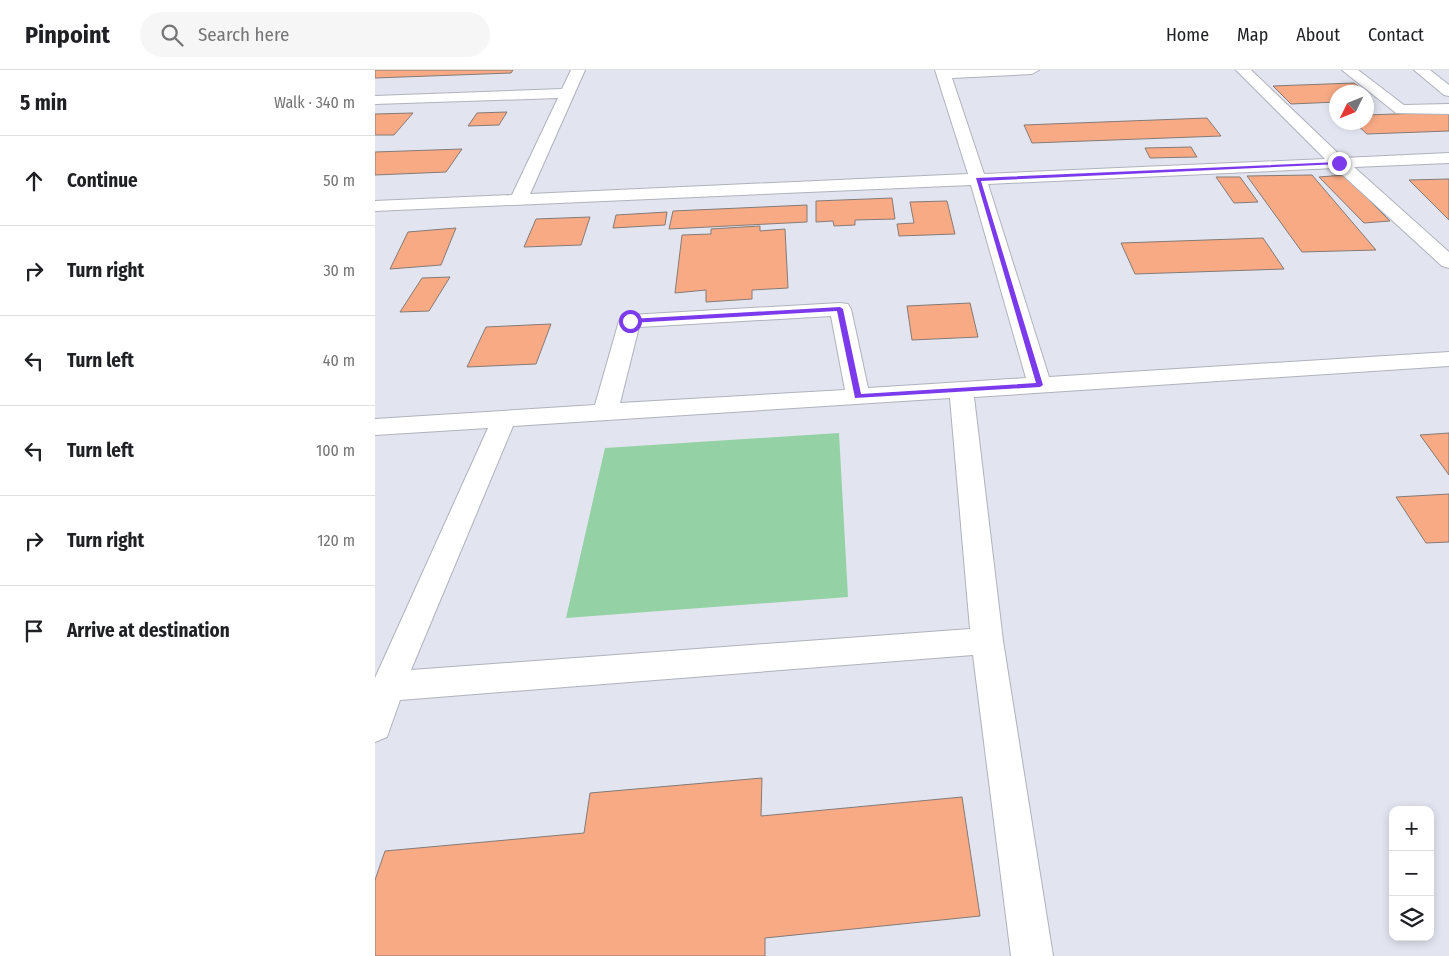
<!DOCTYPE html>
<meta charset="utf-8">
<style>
:root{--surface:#fff;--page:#f6f6f6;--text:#202124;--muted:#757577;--line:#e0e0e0}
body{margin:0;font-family:"Fira Sans Condensed",sans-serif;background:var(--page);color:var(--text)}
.controls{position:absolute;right:15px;bottom:15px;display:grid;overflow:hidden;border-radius:10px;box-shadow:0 2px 8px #0003}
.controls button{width:45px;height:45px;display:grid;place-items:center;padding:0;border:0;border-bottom:1px solid var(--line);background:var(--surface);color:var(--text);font:25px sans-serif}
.compass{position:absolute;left:954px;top:15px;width:45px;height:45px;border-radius:50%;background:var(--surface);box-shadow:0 2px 8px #0003;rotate:227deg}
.stop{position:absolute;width:15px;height:15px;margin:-11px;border:4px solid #7c3aed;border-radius:50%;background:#fff}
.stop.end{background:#7c3aed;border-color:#fff;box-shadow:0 1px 5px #0008}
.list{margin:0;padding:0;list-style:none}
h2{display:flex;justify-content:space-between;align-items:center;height:65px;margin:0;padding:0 20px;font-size:21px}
h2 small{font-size:16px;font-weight:400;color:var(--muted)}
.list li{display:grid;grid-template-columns:32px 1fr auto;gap:15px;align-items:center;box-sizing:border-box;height:90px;padding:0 20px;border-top:1px solid var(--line)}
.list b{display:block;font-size:19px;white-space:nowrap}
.list em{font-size:16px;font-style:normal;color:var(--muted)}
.icon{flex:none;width:28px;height:28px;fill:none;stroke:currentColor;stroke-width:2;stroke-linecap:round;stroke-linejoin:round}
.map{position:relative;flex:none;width:1074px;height:886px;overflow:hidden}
header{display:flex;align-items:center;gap:30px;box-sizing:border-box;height:70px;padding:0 25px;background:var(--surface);border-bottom:1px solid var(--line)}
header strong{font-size:24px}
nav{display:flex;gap:28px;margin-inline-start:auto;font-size:18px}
.search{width:350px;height:45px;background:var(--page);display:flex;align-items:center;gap:12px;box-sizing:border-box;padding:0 18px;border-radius:28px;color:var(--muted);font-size:19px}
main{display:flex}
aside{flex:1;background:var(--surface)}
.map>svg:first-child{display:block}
.green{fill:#94d1a4}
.building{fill:#f8aa85;stroke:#857a76}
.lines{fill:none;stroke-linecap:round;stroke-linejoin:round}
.minor-casing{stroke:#afb2bc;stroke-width:2}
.minor{fill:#fff;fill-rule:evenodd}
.route{fill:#7c3aed}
</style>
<header>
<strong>Pinpoint</strong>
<div class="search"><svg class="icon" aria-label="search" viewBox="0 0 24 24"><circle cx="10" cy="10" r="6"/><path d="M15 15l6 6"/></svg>Search here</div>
<nav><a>Home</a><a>Map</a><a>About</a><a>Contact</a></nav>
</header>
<main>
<aside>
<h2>5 min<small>Walk · 340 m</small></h2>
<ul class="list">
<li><svg class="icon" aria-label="ahead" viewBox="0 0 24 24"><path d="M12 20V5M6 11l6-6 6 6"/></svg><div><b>Continue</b></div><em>50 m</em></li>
<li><svg class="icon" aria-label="right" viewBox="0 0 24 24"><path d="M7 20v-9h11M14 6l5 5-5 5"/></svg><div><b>Turn right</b></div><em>30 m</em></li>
<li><svg class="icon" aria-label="left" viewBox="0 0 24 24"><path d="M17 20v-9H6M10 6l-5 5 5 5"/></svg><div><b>Turn left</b></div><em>40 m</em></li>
<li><svg class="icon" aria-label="left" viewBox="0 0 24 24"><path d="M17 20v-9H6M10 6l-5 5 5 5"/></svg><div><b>Turn left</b></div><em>100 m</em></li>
<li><svg class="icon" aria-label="right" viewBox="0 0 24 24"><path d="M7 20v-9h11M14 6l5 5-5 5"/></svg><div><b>Turn right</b></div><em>120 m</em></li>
<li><svg class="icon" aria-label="arrive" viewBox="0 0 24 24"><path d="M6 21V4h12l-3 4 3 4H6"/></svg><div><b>Arrive at destination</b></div></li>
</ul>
</aside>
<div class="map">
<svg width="1074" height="886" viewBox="0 0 1074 886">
<rect width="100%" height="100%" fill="#e2e5f0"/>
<polygon class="green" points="464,363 473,527 191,548 230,378"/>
<g class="building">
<polygon points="0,0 138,0 136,3 0,8"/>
<polygon points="979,13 991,22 962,22 962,32 916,34 898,16"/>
<polygon points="132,42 124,55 93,56 102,43"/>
<polygon points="1074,42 1074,61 992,64 979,52 992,52 992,45"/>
<polygon points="38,43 19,65 0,65 0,44"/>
<polygon points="832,48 846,66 657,73 649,55"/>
<polygon points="816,77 822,87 775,88 770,78"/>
<polygon points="87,79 71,102 0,105 0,82"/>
<polygon points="937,105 1001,180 927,182 872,106"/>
<polygon points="969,105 1015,151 989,153 944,107"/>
<polygon points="841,107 865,107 883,132 859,133"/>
<polygon points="1074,109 1074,150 1034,110"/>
<polygon points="517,128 520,149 480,150 480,155 459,156 458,151 441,152 441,131"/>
<polygon points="572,131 580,164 524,166 522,154 539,153 535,132"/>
<polygon points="432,135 432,152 294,159 298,141"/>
<polygon points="292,142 290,155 238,158 241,145"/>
<polygon points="215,147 206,175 149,177 161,149"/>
<polygon points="385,156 385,161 410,159 413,218 377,220 377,229 331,232 331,220 300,223 307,165 336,164 336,159"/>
<polygon points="81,158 66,195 15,199 33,162"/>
<polygon points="888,168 909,199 760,204 746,173"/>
<polygon points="75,207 54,241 25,242 47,208"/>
<polygon points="595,233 603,267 537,270 532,236"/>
<polygon points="176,254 161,294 92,297 111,257"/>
<polygon points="1074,363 1074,405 1045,365"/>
<polygon points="1074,424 1074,472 1051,473 1021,427"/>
<polygon points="387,708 386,746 587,727 605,846 390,868 390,886 0,886 0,810 10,781 209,763 215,723"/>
</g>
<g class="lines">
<defs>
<g id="minor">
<path d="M 196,0 L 210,0 L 155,124 L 593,104 L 560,0 L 664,0 L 657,4 L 577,8 L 609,104 L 950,89 L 861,0 L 876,0 L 968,88 L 1074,83 L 1074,93 L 979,97 L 1074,182 L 1074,198 L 1067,196 L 960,98 L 613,114 L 674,307 L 1074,282 L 1074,296 L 599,327 L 628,571 L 678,886 L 636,886 L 598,585 L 25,630 L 12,667 L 0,672 L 0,608 L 113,358 L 0,365 L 0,349 L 220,335 L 244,251 L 247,246 L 255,245 L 465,233 L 473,234 L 476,239 L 493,318 L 651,308 L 596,115 L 0,141 L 0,131 L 137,125 L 183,28 L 0,34 L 0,26 L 187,19 ZM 456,246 L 470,320 L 245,333 L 264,257 ZM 575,328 L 595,559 L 36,600 L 138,356 Z"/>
<polygon points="967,0 983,0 1029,35 1074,34 1074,44 1021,43"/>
<polygon points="1039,0 1055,0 1074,15 1074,26 1069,25"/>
</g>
</defs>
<use href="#minor" class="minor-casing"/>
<use href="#minor" class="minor"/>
</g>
<polygon class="route" points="964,92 965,94 606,111 668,315 665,317 480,328 462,241 255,253 251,251 255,249 465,237 468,239 486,324 661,313 601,108"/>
</svg>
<div class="controls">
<button>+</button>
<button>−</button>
<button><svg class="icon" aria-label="layers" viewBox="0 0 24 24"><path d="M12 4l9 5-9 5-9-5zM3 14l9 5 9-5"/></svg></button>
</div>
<svg class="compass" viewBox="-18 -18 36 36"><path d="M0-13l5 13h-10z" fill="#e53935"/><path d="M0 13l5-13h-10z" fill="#757577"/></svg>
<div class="stop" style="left:255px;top:251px"></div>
<div class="stop end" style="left:964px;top:93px"></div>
</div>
</main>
